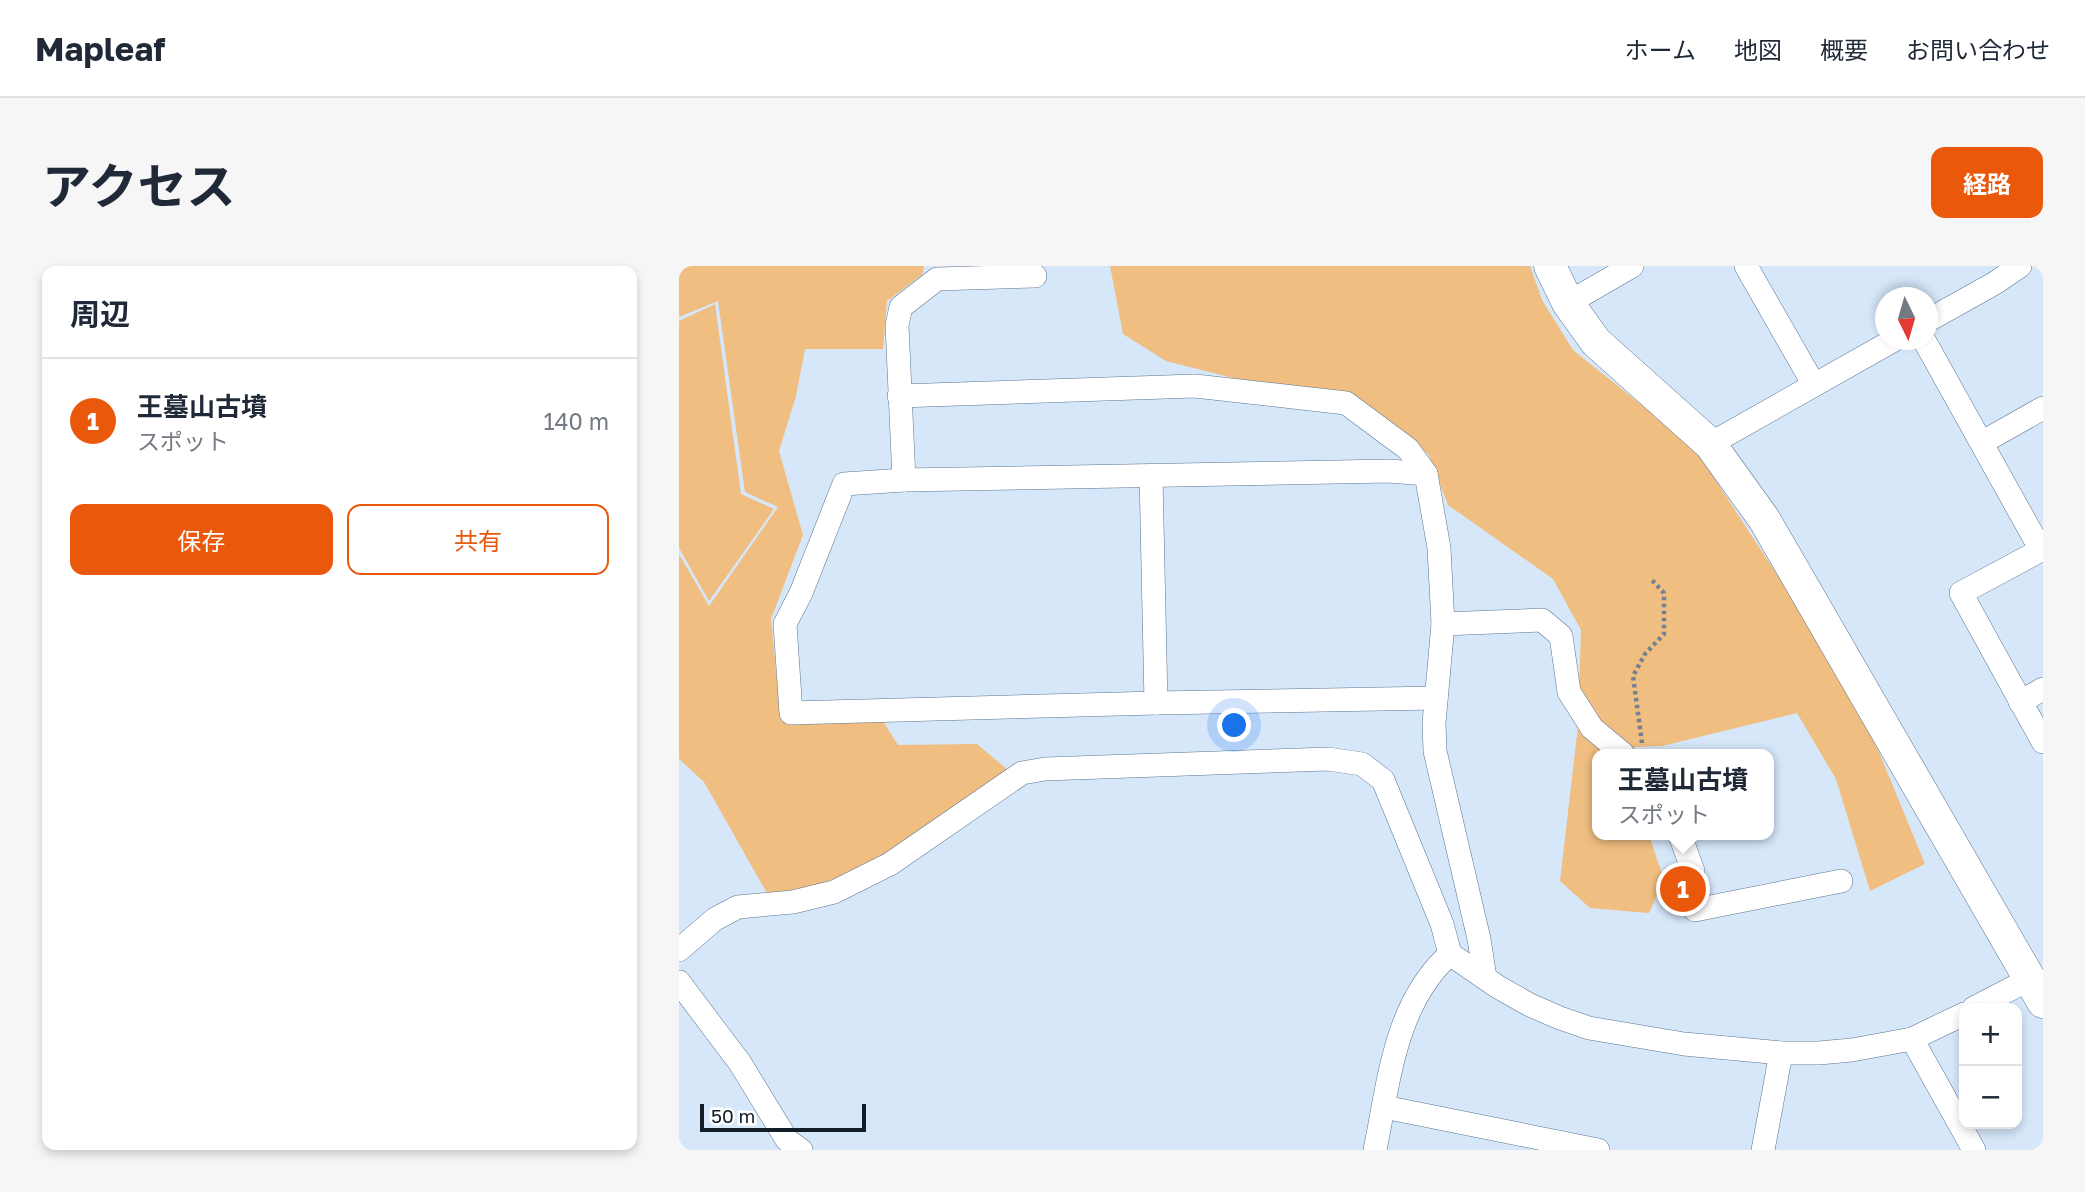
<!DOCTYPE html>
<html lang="ja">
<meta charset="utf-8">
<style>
:root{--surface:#fff;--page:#f6f6f7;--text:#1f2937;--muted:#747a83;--line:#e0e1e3;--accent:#ea580c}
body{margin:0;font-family:"Golos Text","Noto Sans JP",sans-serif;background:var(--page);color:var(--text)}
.controls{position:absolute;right:21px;bottom:21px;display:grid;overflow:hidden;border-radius:14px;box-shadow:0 4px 10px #0003}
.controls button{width:63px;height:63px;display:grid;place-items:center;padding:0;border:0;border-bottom:2px solid var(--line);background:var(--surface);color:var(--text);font:35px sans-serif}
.compass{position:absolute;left:1196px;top:21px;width:63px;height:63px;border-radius:50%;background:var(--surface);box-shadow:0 4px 10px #0003;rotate:175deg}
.scale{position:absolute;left:21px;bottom:18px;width:166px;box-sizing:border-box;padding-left:7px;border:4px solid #131d29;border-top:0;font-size:19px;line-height:24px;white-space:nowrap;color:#131d29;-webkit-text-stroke:5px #fff;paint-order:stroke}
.you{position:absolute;left:556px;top:460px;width:24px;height:24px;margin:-18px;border:5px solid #fff;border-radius:50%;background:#1a73e8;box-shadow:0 0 0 10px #1a73e833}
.badge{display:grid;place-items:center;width:46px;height:46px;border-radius:50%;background:var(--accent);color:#fff;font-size:23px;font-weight:700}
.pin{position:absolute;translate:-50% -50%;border:4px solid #fff;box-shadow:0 2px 7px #0006}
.popup{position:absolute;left:913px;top:483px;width:182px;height:91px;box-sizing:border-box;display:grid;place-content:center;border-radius:14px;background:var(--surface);filter:drop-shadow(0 2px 5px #0005);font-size:23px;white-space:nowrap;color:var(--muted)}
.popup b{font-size:26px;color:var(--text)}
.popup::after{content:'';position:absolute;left:50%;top:100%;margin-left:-14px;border:14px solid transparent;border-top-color:var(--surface)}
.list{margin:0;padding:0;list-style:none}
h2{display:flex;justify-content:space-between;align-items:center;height:91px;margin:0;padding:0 28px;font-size:30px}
h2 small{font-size:23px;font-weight:400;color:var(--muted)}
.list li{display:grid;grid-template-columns:46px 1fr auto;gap:21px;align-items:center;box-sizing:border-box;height:126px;padding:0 28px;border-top:2px solid var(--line)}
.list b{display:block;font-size:26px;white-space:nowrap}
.list p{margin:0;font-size:23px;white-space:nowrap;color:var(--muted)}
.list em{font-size:23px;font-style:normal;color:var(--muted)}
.actions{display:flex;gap:14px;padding:21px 28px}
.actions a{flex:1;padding:16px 0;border:2px solid var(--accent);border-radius:14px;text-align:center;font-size:24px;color:var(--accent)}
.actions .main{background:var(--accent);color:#fff}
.map{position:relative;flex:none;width:1364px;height:884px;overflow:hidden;border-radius:14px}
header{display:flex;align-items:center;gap:42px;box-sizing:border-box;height:98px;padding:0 35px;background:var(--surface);border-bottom:2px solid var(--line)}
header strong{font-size:33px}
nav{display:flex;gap:38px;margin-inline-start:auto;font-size:24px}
.intro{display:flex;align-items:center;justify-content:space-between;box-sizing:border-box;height:168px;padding:0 42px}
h1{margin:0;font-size:49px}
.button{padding:18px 32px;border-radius:14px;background:var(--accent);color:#fff;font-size:24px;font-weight:700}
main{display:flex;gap:42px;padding:0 42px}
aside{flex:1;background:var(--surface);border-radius:14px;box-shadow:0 4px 10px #0003}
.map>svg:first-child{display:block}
.green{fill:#f0be80}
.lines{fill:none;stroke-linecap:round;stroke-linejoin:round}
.street-casing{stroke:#5b7491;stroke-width:24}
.secondary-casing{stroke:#5b7491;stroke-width:33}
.path{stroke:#738190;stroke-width:4.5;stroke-dasharray:3.5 3.5;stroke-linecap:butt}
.street{stroke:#fff;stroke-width:23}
.secondary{stroke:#fff;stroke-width:32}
</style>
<header>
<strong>Mapleaf</strong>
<nav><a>ホーム</a><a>地図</a><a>概要</a><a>お問い合わせ</a></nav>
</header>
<div class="intro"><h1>アクセス</h1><a class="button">経路</a></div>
<main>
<aside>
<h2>周辺<small></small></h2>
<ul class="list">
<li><span class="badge">1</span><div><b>王墓山古墳</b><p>スポット</p></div><em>140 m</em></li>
</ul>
<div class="actions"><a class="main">保存</a><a>共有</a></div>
</aside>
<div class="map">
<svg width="1364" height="884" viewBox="0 0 1364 884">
<rect width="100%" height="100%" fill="#d6e7fa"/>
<g class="green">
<polygon points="0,0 245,0 243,9 208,35 204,83 126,83 117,130 100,185 124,269 92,353 102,455 204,455 219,479 298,478 330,505 205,592 143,618 89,629 25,516 0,493 0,288 30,340 99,241 66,226 39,35 0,51"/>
<polygon points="431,0 851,0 863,34 894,84 1015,181 1108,324 1195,474 1246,598 1191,625 1157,513 1118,447 983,480 956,481 951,488 918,488 918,569 970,569 985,614 970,647 911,642 881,615 899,460 902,364 874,313 769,239 750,189 678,134 558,113 487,95 444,68"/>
<polygon points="36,38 62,228 95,243 30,335 0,282 0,55"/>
</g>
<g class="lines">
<defs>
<g id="street">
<polyline points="1067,0 1135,119"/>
<polyline points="889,37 953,0"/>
<polyline points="1248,55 1316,17 1341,0"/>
<polyline points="1245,74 1362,284"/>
<polyline points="220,130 516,120 667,137 729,183 747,208 760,282 764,358 755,457 756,485 800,673 806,712"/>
<polyline points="1304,176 1364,142"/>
<polyline points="1031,178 1215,74"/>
<polyline points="747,208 710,205 225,214 165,218 122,327 106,358 112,447 477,437 757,432"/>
<polyline points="472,210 477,437"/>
<polyline points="225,214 218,59 222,41 258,13 356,10"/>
<polyline points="1364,283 1282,327 1364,476"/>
<polyline points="764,358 863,354 882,370 890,426 913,462 944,488"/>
<polyline points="1341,436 1364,423"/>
<polyline points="1001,569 1014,605 1009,623 1016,644 1162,615"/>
<polyline points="0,684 36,653 59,641 114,636 155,626 211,598 343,507 366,503 649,493 683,498 704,514 763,658 771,688 819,721 851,739 881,752 910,762 1005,778 1102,787 1140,787 1173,784 1233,773 1285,748"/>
<polyline points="0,716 61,797 108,874 122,884"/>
<polyline points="1295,742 1351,713"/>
<polyline points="1233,773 1295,884"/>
<polyline points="705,841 919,884"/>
<path d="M 696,884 C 710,815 716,737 771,688"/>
<polyline points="1084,884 1102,787"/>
</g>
<polyline id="secondary" points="871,0 889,37 917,76 1031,178 1085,253 1364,736"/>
</defs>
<use href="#street" class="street-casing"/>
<use href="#secondary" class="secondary-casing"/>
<polyline class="path" points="963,477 954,410 966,388 985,368 985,327 972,313"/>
<use href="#street" class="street"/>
<use href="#secondary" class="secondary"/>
</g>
</svg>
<div class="controls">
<button>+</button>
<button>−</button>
</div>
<svg class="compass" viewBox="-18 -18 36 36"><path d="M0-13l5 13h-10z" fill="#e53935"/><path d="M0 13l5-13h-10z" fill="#747a83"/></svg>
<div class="scale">50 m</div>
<div class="you"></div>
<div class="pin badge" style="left:1004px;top:623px">1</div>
<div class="popup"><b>王墓山古墳</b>スポット</div>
</div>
</main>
